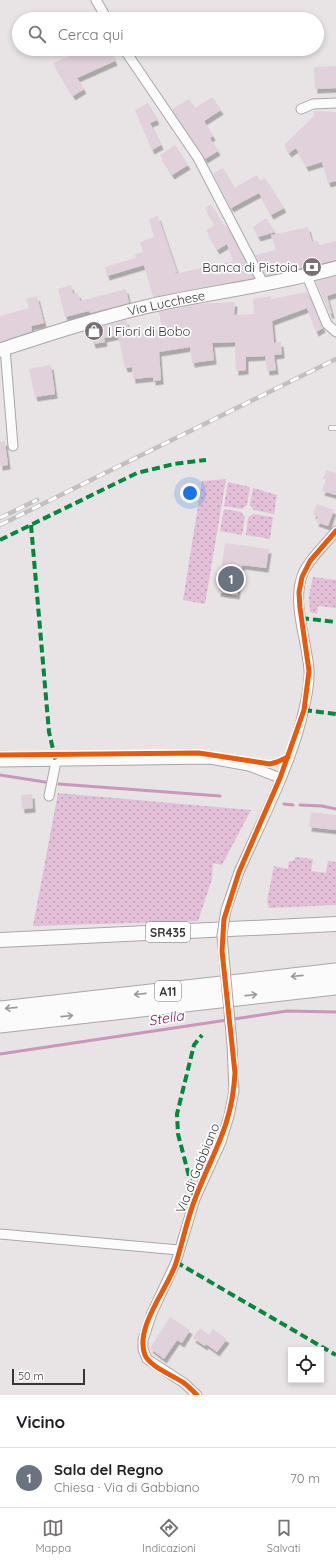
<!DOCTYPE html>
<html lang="it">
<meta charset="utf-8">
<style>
:root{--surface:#fff;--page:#f6f6f6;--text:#202124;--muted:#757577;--line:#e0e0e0;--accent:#767274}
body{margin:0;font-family:Quicksand,sans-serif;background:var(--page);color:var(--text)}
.controls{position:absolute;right:12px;bottom:12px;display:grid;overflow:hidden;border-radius:0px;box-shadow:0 2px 6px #0003}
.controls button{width:36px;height:36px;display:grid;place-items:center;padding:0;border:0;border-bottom:1px solid var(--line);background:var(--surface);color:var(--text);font:20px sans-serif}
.scale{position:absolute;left:12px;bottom:10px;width:73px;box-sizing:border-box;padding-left:4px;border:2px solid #383537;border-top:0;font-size:11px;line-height:14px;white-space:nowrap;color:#383537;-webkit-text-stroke:3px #fff;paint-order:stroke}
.you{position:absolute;left:190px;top:493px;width:14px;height:14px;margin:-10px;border:3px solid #fff;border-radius:50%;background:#1a73e8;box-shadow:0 0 0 6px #1a73e833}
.badge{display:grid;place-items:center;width:26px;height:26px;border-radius:50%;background:var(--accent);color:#fff;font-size:13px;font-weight:700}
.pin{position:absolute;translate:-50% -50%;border:2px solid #fff;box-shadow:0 1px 4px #0006}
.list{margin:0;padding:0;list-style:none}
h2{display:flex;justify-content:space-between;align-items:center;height:52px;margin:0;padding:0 16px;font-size:17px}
h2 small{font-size:13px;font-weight:400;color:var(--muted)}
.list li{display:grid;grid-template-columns:26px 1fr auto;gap:12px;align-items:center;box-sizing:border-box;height:60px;padding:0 16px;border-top:1px solid var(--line)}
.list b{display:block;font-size:15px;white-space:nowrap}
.list p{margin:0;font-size:13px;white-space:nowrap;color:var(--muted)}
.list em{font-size:13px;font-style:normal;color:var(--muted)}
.icon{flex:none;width:22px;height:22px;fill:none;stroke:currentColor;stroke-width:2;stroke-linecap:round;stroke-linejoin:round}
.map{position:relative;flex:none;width:336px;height:1395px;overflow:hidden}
.search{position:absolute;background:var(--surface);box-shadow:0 2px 6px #0003;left:12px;right:12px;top:12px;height:44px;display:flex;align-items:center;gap:10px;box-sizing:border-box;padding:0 14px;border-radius:22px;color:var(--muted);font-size:15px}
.sheet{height:112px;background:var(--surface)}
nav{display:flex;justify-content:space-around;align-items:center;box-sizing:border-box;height:56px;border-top:1px solid var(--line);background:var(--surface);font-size:11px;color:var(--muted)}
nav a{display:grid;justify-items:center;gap:2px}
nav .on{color:var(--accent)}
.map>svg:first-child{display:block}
.grass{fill:url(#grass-dots)}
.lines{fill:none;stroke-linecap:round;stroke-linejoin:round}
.stream{stroke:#c997b8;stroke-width:3}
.building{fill:#e0d1db;filter:url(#shadow)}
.lane-casing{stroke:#a9a7a8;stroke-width:6}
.street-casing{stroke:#a9a7a8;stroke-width:11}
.secondary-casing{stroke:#a9a7a8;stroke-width:15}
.primary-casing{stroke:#a9a7a8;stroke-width:16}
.highway-casing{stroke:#a9a7a8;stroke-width:19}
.lane{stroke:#fcfbfb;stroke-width:4.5}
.street{stroke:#fcfbfb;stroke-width:9}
.secondary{stroke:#fcfbfb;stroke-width:13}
.primary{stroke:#fcfbfb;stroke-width:14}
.highway{stroke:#fcfbfb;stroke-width:17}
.rail-casing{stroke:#c1bfc1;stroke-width:4.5}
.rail{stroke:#fff;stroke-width:3;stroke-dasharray:9;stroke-linecap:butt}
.street-bridge-casing{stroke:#a9a7a8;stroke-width:11;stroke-linecap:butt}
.street-bridge{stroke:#fcfbfb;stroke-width:9}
.quiet{stroke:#00873e;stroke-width:4;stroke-dasharray:8 4;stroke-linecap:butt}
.cycleway-casing{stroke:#fff;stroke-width:8}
.cycleway{stroke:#e8590c;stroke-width:5}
.oneway{stroke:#9a9899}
.labels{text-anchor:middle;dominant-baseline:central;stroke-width:3.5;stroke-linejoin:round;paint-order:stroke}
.shield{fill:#fff;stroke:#747273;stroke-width:1}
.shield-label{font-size:12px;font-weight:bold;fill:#383537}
.poi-label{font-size:13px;fill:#383537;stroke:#fff;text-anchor:end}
.street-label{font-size:13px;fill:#383537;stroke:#fff}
.water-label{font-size:14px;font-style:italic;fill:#782461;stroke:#fff}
</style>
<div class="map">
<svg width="336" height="1395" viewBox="0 0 336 1395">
<defs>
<pattern id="grass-dots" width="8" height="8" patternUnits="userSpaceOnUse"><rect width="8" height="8" fill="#e2bfd6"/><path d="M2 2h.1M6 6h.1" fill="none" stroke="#b89cae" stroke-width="1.8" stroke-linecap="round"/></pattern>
<filter id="shadow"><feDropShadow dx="2.5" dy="4.5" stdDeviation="0" flood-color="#0004"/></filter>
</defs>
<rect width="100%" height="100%" fill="#e8e4e6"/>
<g class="grass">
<polygon points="226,479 205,604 183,600 202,481"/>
<polygon points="228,482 250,487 247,505 242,509 224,506"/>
<polygon points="253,488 277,495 274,514 254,510 250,505"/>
<polygon points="224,509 241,512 245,517 242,535 220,531"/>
<polygon points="253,514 273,517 270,539 246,535 248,518"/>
<polygon points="313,577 336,580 336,608 318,606 317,614 310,612 309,596"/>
<polygon points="58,793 251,810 222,865 213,863 212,879 198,921 33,926"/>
<polygon points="295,857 313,859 311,871 326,873 328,861 336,862 336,905 269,908 267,901 274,866 288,869 289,861 294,861"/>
</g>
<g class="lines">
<g class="stream">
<polyline points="0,775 45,782"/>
<polyline points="59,784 220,796"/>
<polyline points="284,804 293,805"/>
<polyline points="300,805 322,806 336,809"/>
<polyline points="0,1054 287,1011 336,1012"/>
</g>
</g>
<g class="building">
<polygon points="87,49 109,49 115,61 77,78 84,89 73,96 53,63"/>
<polygon points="336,66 336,88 315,89 314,67"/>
<polygon points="212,97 221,110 204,121 213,136 210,138 218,151 205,159 172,109 189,99 195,108"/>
<polygon points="148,103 157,120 150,123 161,145 152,150 135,110"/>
<polygon points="314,111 336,112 336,181 328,183 322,162 306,167 296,148 289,153 284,145 314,116"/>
<polygon points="175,145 188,165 172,175 160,155"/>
<polygon points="223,168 234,188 257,175 260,181 265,178 284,208 271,215 259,193 231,208 213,173"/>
<polygon points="211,204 224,227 226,225 254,278 153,297 144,265 107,276 105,267 136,258 135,254 143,252 140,242 154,237 149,219 158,216 177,272 174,274 233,261 227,244 217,250 206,230 215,225 205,208"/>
<polygon points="266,218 275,232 258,237 253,227"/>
<polygon points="308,227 312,242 318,241 319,245 336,241 336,260 266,276 255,255 276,250 271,235"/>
<polygon points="336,276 336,293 327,296 332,314 330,314 316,281"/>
<polygon points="71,285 73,294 78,293 80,301 126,289 129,303 90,313 89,311 65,317 58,289"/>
<polygon points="307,292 323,328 316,332 307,308 272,321 274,343 281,342 282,354 274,355 276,370 267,371 265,356 246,357 246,370 236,371 235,342 212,343 214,360 192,363 190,347 159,352 161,380 153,381 153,377 133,379 132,367 125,368 118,335 104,338 105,342 93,344 90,330 126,320 130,335 162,329 159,312 199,304 235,302 234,315 254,314 253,299 271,296 271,299"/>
<polygon points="37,296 44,323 31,326 32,331 0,342 0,316 29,308 26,299"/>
<polygon points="51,365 55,394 35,397 29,369"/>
<polygon points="5,441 8,465 0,466 0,442"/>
<polygon points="326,470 336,473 336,495 322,491 326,479 323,479"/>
<polygon points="317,504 334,510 328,526 316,522 318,516 313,514"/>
<polygon points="225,543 269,549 266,568 242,565 237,595 218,592"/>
<polygon points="32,794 33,808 22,809 21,795"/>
<polygon points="311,812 336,815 336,830 309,827"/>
<polygon points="170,1317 190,1330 182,1343 177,1340 164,1359 150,1348"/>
<polygon points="200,1328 209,1335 213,1329 227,1339 217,1352 206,1344 205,1346 193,1338"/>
</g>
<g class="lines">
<defs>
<polyline id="lane" points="331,428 336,428"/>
<g id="street">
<polyline points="96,0 107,19"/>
<polyline points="124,49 198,158 264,285"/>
<polyline points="301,109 313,104 336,103"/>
<polyline points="307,276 327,324 336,332"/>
<polyline points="5,348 13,446"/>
<polyline points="0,762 210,759 249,766 280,778"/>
<polyline points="49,796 56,762"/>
<path d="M 239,872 C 262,820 292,764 304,709 C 307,696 310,683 309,670 C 307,639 290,601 304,571 C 312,556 326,544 336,531"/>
<polyline points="0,1234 179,1250"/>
<polyline points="197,1395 184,1383 147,1359 143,1349 143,1340 152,1313 176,1262 195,1199 221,1142 229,1116 234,1091 232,1044"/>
</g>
<g id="secondary">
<path id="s1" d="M 0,350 C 49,334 98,318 149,306 C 211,292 274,285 336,268"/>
</g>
<polyline id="primary" points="0,940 336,924"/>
<g id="highway">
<polyline points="0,1010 336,972"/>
<polyline points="0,1024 336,986"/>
</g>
</defs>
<use href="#lane" class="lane-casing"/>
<use href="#street" class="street-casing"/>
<use href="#secondary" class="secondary-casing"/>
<use href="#primary" class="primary-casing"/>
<use href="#highway" class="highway-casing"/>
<use href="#lane" class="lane"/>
<use href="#street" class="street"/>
<use href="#secondary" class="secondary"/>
<use href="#primary" class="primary"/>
<use href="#highway" class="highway"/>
<defs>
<g id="rail">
<polyline points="0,518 37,500"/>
<polyline points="0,525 336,359"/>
</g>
</defs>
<use href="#rail" class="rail-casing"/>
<use href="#rail" class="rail"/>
<defs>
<polyline id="street-bridge" points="232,1044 222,935 226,910 239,872"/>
</defs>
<use href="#street-bridge" class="street-bridge-casing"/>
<use href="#street-bridge" class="street-bridge"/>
<g class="quiet">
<polyline points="31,525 49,732 56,762"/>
<polyline points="0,540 137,473 174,464 206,460"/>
<polyline points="301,618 336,622"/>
<polyline points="304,710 336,714"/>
<polyline points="195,1199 178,1134 177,1114 194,1045 202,1035"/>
<polyline points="176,1262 336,1355"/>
</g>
<defs>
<g id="cycleway">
<polyline points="0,755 199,753 270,764 277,762 288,757"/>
<path d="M 197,1395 C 193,1391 188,1386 184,1383 C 174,1376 149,1366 145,1355 C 134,1328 168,1288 176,1263 C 183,1241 187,1219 195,1199 C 213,1151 232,1127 235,1073 L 222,951 L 224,919 L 239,872 L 280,778 L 304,710 L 309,671 L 300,608 L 299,592 L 302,577 L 310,561 L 336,531"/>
</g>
</defs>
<use href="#cycleway" class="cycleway-casing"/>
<use href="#cycleway" class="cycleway"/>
</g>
<defs><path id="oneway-shaft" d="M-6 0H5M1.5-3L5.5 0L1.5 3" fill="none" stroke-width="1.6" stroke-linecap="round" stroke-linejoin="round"/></defs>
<g class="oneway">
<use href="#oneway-shaft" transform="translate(297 976) rotate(174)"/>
<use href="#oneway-shaft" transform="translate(140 994) rotate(174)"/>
<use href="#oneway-shaft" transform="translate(251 995) rotate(-6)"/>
<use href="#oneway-shaft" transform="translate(11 1008) rotate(174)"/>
<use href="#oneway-shaft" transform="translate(67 1016) rotate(-6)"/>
</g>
<defs>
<symbol id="bank-disc" viewBox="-11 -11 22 22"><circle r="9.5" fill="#767274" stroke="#fff"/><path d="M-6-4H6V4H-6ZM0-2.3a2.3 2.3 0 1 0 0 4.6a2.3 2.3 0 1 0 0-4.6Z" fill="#fff"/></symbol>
<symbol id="shop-disc" viewBox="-11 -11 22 22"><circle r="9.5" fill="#767274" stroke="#fff"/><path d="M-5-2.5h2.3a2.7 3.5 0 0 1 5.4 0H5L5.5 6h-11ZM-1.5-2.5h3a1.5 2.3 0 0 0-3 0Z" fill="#fff"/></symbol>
</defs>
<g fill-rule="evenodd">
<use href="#bank-disc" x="301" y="256" width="22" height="22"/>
<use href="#shop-disc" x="83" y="320" width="22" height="22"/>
</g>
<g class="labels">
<g class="shield">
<rect x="146" y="922" width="44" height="20" rx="3"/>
<rect x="155" y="981" width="26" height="20" rx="3"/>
</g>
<g class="shield-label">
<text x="168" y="932">SR435</text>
<text x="168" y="991">A11</text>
</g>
<g class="poi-label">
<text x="298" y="267">Banca di Pistoia</text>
<text x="108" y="331" text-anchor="start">I Fiori di Bobo</text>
</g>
<g class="street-label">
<text stroke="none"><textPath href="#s1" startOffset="173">Via Lucchese</textPath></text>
<text transform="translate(197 1168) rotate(-68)">Via di Gabbiano</text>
</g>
<g class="water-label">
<text transform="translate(166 1018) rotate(-9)">Stella</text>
</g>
</g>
</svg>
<div class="controls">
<button><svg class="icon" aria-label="locate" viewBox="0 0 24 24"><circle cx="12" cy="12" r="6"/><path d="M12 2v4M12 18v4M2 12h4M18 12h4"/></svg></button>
</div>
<div class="scale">50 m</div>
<div class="you"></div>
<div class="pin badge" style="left:231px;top:579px;background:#6b7280">1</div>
<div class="search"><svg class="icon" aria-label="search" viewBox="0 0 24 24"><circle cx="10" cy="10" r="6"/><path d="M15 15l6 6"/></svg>Cerca qui</div>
</div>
<section class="sheet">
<h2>Vicino<small></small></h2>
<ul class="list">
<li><span class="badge" style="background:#6b7280">1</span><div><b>Sala del Regno</b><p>Chiesa · Via di Gabbiano</p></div><em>70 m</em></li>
</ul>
</section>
<nav>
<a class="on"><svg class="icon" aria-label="map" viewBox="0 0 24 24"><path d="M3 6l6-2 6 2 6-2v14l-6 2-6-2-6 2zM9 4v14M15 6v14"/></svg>Mappa</a>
<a><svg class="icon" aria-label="directions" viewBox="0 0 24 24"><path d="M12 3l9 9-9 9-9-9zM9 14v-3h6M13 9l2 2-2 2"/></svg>Indicazioni</a>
<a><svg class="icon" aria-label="saved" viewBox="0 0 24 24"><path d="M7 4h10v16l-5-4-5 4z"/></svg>Salvati</a>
</nav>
